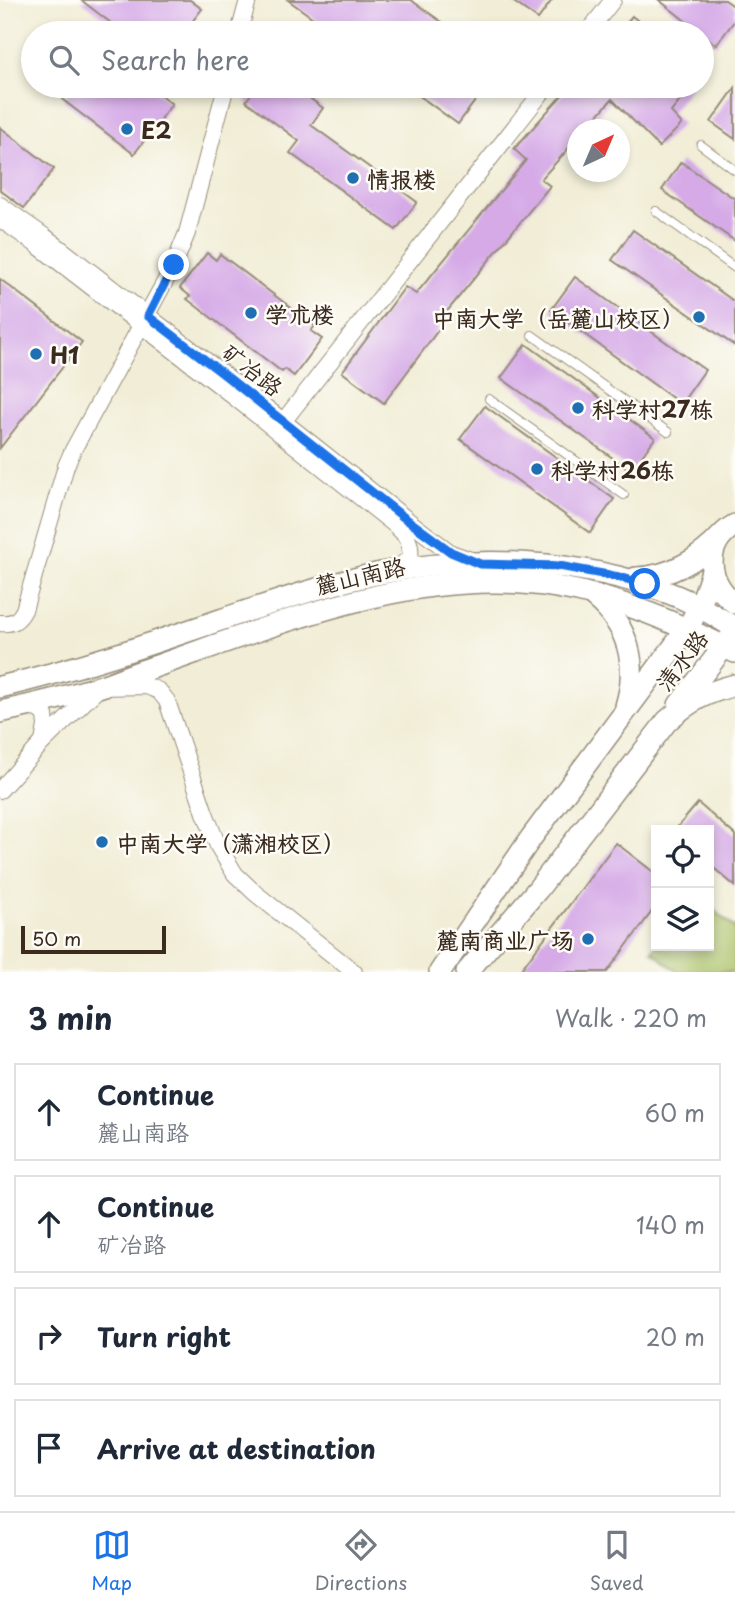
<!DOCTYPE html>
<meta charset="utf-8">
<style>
:root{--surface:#fff;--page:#f6f6f7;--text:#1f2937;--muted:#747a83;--line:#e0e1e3;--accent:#1a73e8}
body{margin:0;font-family:"Playpen Sans","LXGW WenKai TC",sans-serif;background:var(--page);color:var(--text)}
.controls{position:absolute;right:21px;bottom:21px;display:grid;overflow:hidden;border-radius:0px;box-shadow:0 4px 10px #0003}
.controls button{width:63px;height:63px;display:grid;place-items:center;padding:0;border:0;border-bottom:2px solid var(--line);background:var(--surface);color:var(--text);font:35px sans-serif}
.compass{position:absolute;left:567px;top:119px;width:63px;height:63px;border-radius:50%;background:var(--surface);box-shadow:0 4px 10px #0003;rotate:44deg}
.scale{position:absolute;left:21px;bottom:18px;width:145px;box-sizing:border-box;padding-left:7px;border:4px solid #3b2a1e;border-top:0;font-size:19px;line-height:24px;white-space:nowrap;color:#3b2a1e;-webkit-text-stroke:5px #fdfcf7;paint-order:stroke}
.stop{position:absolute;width:21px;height:21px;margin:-16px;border:5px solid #1a73e8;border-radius:50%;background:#fff}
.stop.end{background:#1a73e8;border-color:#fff;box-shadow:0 2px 7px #0008}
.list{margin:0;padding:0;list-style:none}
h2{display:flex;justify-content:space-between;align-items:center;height:91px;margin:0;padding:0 28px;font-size:30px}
h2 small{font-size:23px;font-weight:400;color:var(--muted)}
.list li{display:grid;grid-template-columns:46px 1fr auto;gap:21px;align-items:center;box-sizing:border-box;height:98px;margin:0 14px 14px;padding:0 14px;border:2px solid var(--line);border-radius:0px}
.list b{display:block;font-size:26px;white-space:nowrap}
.list p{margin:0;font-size:23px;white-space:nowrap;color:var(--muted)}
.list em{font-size:23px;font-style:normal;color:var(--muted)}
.icon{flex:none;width:38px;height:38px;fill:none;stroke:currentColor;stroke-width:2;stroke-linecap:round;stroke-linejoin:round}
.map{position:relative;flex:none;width:735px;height:972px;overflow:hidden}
.search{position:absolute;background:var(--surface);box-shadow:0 4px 10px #0003;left:21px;right:21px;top:21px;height:77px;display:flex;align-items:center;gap:18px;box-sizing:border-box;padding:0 24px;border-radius:38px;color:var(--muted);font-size:26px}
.sheet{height:539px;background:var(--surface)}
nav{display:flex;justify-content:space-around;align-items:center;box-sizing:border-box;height:98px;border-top:2px solid var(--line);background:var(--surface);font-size:19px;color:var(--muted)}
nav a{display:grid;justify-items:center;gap:4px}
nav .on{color:var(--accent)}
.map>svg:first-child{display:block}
.garden{fill:#a9c065;stroke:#727542;stroke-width:2}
.building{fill:#d5aae7}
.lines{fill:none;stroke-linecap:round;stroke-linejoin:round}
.service-casing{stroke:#968c7a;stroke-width:10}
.minor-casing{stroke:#968c7a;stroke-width:18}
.secondary-casing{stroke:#968c7a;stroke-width:24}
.service{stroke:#fff;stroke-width:8}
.minor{stroke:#fff;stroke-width:16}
.secondary{stroke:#fff;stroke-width:21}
.route{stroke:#1a73e8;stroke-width:9}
.poi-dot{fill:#1f6fb2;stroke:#fdfcf7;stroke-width:2.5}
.labels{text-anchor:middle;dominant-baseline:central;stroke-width:5;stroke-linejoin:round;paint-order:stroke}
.poi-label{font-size:23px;font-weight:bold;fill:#3b2a1e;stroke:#fdfcf7;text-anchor:start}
.street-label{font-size:23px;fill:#3b2a1e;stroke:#fdfcf7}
</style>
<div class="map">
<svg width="735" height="972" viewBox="0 0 735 972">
<rect width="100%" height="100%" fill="#fdfcf7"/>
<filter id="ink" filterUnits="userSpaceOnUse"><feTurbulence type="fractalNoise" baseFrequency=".0143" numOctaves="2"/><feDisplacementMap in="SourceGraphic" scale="14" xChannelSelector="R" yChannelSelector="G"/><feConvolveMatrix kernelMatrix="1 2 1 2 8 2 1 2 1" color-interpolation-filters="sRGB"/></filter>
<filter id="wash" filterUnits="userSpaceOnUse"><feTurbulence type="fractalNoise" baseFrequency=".00686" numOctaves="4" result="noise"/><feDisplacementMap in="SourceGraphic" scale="28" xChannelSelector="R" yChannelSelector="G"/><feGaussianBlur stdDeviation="1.57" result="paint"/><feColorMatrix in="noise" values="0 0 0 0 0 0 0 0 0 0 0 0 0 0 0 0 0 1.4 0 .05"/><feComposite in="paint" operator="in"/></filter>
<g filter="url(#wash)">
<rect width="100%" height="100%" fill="#f1edd6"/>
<polygon class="garden" points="709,906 735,928 735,972 678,972 652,951 656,946 709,946"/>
<g id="blocks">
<g class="building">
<polygon points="81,0 190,0 202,9 183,33 124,33"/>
<polygon points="288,0 411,0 457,33 334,33"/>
<polygon points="511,0 552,0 538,19"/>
<polygon points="659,0 725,0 735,7 735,20 716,45"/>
<polygon points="632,16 653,33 618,33"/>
<polygon points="73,86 148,86 172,104 134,154 63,100"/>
<polygon points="257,86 293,86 323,108 311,125 417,202 396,230 290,153 299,141 246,101"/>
<polygon points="406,86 486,86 458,124"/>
<polygon points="570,86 692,86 671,112 682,124 659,147 612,99 585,130 578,130 578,138 541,179 550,186 444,315 447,318 384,403 342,372 405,287 416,294 526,160 514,149"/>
<polygon points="735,88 735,139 711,122"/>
<polygon points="0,127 54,169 24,208 0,190"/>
<polygon points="681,162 735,199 735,241 662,190"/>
<polygon points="633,230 735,302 735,346 612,260"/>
<polygon points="207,253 216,260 220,254 315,326 311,331 322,339 294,376 285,369 282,372 187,299 190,296 180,288"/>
<polygon points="575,277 705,370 681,404 551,310"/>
<polygon points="0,279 82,342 0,448"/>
<polygon points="526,344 655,438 631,471 501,378"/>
<polygon points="485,406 614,499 590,533 460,439"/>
<polygon points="698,803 735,835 735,886 709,864 709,830 675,830"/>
<polygon points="616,843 656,874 656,906 607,972 519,972"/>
</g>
</g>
</g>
<g filter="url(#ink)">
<use href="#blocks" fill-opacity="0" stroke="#968c7a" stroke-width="2"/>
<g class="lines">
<defs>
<g id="service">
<polyline points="701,145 735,170"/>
<polyline points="656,211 735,268"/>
<polyline points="532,335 668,432"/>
<polyline points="489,399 624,495"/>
</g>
<g id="minor">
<polyline points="239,33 248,0"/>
<polyline points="587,33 613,0"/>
<polyline points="0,205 44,236 226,376 419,529 451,553 471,560"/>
<path d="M 0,219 L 37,245 L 219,385 L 395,525 C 406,535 412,542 410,557 L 396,571"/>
<polyline points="278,428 547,86"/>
<path d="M 0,623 C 13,624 18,621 24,610 L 66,466 L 73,450 L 174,265 L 187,233 L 226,86"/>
<polyline points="26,707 38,709 45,715 46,726 43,742"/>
<polyline points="0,790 43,742 100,687 147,686 159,691 167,701 205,813 218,846 235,874 255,893 354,972"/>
</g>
<g id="secondary">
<path d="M 735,525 C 703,543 706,583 735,603"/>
<path d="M 636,578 C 669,577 699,560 722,535"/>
<path d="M 594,597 C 628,625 639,664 626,706"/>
<path d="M 0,687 C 78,669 153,643 229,617 C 279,601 329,583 381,573 C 474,555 581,559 669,593 C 693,602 714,615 735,628"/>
<polyline points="679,705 732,636"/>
<path d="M 0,712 C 33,705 66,697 98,687 C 115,682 131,674 148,669 C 276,625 418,564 556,587 C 619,597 678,624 735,652"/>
<path d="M 440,972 L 531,838 L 687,629 C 698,610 707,592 712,570"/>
<path d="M 467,972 L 538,889 L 667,721 C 691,700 705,693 735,685"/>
</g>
</defs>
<use href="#service" class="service-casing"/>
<use href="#minor" class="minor-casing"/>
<use href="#secondary" class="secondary-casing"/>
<use href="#service" class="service"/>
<use href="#minor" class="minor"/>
<use href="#secondary" class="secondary"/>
</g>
</g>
<g class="lines" filter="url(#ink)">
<polyline class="route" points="174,265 148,316 226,376 402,516 451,552 480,564 559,566 619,577 645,584"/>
</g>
<g class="poi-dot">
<circle cx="127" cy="129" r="7"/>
<circle cx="353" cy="178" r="7"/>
<circle cx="251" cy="313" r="7"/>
<circle cx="699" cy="317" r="7"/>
<circle cx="36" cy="354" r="7"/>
<circle cx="578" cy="408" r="7"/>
<circle cx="537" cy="469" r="7"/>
<circle cx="102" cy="842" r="7"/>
<circle cx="588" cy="939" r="7"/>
</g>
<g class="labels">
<g class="poi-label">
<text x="141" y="129">E2</text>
<text x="367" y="178">情报楼</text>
<text x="265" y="313">学术楼</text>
<text x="685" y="317" text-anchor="end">中南大学（岳麓山校区）</text>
<text x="50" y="354">H1</text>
<text x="592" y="408">科学村27栋</text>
<text x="551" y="469">科学村26栋</text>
<text x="116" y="842">中南大学（潇湘校区）</text>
<text x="574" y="939" text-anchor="end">麓南商业广场</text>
</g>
<g class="street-label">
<text transform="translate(253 369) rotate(38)">矿冶路</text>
<text transform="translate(360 575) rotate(-13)">麓山南路</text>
<text transform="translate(681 660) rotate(-53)">清水路</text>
</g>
</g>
</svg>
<div class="controls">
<button><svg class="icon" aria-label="locate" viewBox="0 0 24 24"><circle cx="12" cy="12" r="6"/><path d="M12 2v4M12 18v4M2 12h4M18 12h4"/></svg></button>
<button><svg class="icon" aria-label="layers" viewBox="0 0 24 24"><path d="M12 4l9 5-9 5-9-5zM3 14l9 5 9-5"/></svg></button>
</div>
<svg class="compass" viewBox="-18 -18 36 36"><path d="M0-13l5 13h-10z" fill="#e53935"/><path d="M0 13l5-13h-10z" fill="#747a83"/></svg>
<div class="scale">50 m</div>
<div class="stop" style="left:645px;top:584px"></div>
<div class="stop end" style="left:174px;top:265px"></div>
<div class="search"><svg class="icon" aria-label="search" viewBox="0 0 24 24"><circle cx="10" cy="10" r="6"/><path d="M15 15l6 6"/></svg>Search here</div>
</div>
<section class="sheet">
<h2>3 min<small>Walk · 220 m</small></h2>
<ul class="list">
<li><svg class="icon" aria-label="ahead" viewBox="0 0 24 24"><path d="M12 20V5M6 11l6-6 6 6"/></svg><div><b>Continue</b><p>麓山南路</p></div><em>60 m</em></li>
<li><svg class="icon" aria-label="ahead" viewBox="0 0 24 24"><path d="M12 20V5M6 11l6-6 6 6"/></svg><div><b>Continue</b><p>矿冶路</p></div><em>140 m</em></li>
<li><svg class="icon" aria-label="right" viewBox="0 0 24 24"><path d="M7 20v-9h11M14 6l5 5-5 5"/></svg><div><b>Turn right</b></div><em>20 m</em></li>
<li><svg class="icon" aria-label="arrive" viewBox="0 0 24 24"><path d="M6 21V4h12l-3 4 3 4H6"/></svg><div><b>Arrive at destination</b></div></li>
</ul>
</section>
<nav>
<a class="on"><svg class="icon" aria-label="map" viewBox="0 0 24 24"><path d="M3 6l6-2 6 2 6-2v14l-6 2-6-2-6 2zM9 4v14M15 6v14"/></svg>Map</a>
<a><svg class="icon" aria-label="directions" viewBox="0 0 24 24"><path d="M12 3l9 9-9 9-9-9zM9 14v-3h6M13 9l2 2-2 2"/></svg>Directions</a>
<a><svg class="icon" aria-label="saved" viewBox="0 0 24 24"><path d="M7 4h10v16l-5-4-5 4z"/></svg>Saved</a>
</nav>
